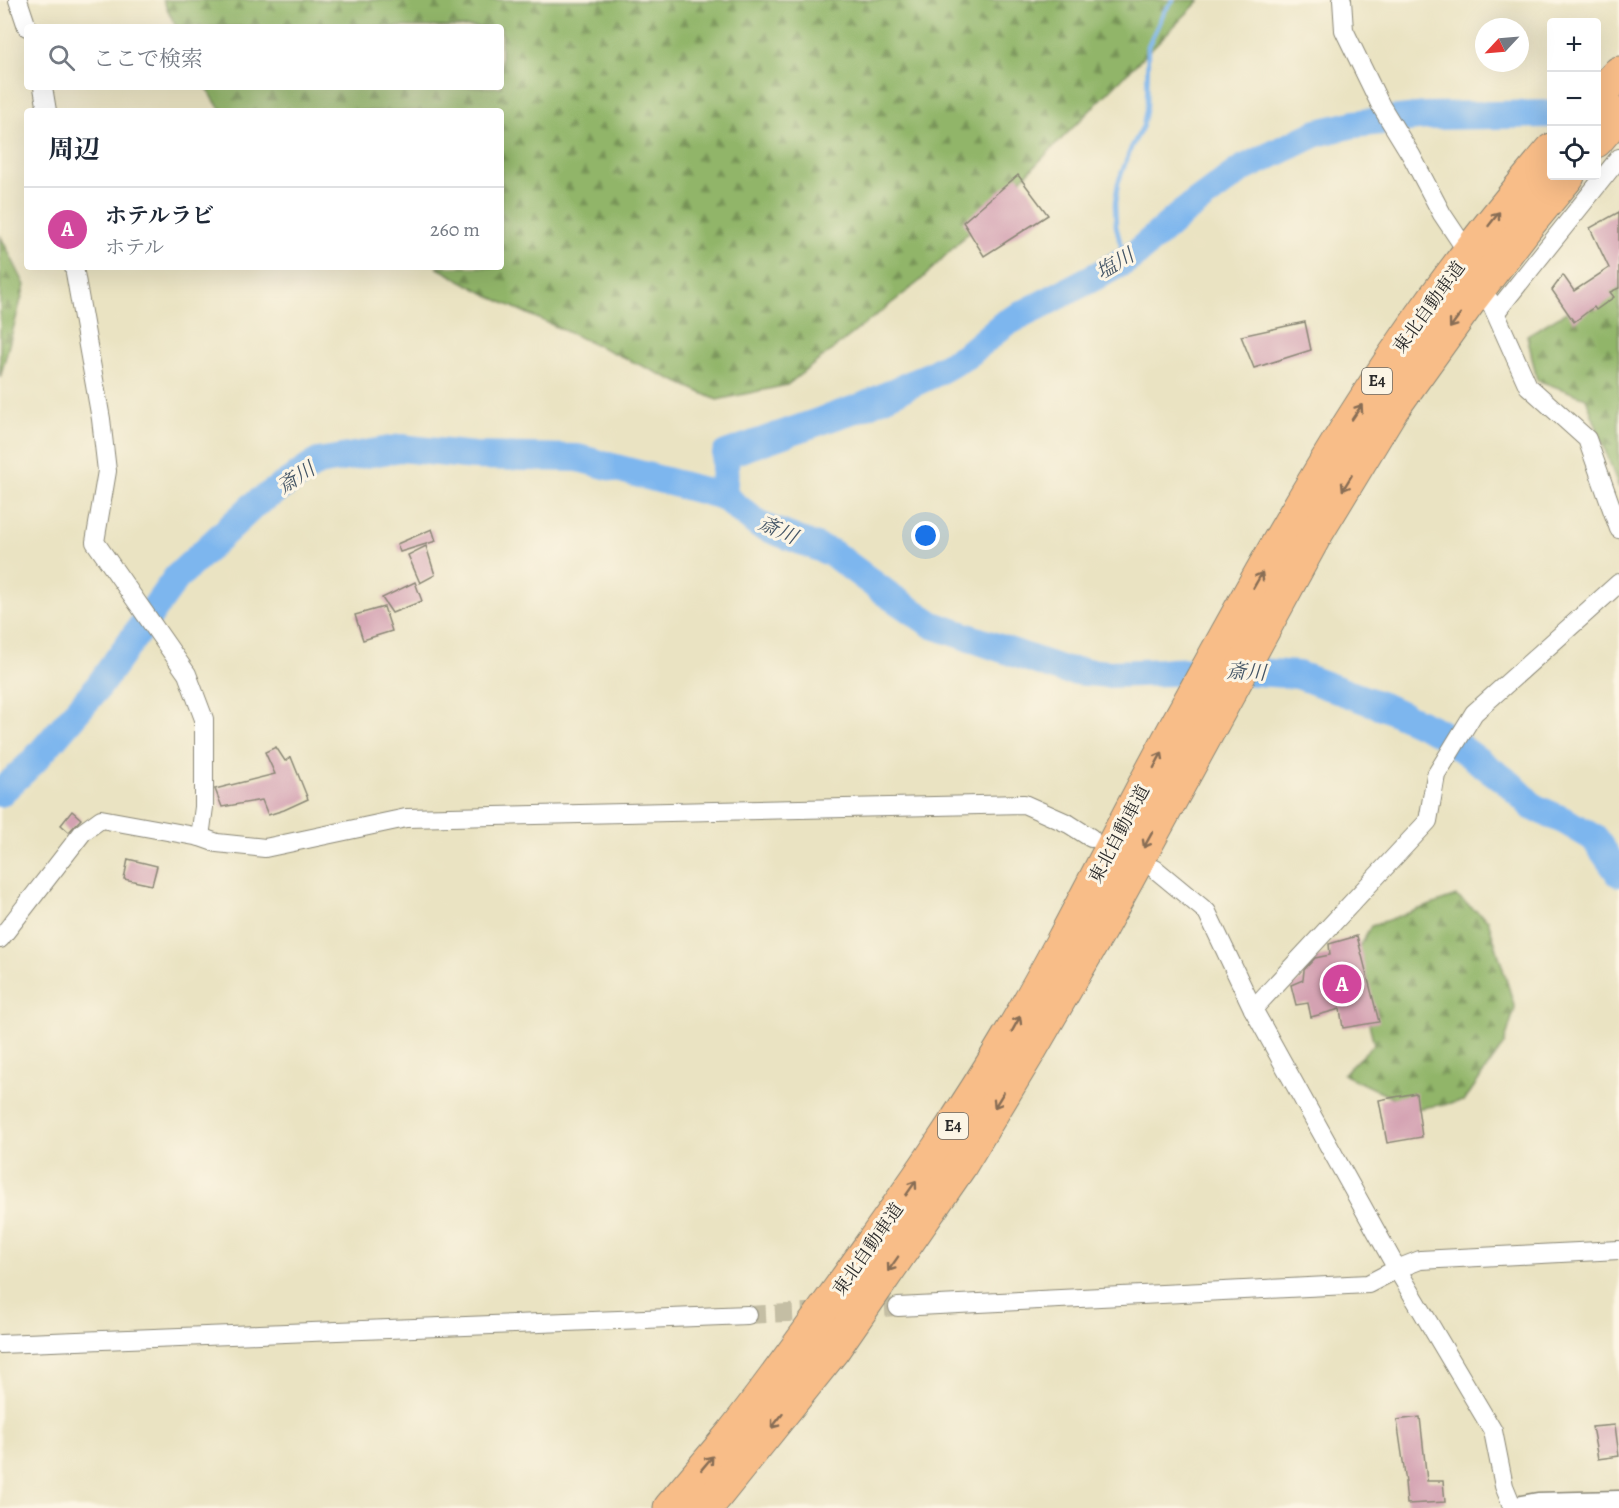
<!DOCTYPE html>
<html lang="ja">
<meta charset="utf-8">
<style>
:root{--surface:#fff;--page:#f2f2f3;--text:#1f2937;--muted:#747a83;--line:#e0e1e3;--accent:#c8321e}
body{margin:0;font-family:Alegreya,"Noto Serif JP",serif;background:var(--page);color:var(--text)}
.controls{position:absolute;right:18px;top:18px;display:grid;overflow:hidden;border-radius:6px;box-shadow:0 6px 24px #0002}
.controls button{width:54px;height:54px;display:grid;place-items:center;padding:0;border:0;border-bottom:2px solid var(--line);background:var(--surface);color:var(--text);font:30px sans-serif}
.compass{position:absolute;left:1475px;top:18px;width:54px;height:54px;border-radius:50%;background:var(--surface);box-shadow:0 6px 24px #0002;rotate:244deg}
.you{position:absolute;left:926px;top:536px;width:21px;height:21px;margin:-15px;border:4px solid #fff;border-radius:50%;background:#1a73e8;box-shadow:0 0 0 9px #1a73e833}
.badge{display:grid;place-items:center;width:39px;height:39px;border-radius:50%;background:var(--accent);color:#fff;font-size:20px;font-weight:700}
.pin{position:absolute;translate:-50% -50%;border:3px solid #fff;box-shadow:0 2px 6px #0006}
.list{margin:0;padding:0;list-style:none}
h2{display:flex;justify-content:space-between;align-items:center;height:78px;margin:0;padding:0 24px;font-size:26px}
h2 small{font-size:20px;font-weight:400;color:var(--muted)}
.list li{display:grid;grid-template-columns:39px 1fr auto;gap:18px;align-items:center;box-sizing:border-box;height:84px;padding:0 24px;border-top:2px solid var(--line)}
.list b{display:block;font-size:22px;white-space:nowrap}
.list p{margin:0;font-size:20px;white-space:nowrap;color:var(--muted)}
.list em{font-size:20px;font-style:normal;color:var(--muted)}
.icon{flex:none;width:33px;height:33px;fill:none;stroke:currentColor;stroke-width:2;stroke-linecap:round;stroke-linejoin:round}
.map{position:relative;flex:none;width:1619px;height:1508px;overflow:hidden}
.search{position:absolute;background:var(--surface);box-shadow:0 6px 24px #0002;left:24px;top:24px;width:480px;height:66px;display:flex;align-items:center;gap:15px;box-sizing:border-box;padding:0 21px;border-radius:6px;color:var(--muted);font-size:22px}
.panel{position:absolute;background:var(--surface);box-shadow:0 6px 24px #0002;left:24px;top:108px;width:480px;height:162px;border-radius:6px}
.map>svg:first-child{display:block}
.forest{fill:url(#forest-firs);stroke:#5e704a;stroke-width:1.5}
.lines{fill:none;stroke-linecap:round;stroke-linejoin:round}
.stream{stroke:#7db6ee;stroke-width:4.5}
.river{stroke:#7db6ee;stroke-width:28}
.building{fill:#d4a2b2}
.minor-tunnel{stroke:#c4bea4;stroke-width:18;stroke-dasharray:18 9;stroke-linecap:butt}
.minor-casing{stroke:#8a8776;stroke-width:20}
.tertiary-casing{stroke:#8a8776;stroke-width:25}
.motorway-casing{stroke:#8a8776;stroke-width:35}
.minor{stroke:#fff;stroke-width:18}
.tertiary{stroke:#fff;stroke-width:22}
.motorway{stroke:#f8bd88;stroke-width:33}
.oneway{stroke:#876d55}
.labels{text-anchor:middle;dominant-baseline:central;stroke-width:6;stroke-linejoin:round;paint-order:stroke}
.shield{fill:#fcf5e5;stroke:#6a6863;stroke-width:1.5}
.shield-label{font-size:16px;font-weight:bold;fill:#2b2b2b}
.street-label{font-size:18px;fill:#2b2b2b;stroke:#fcf5e5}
.water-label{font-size:20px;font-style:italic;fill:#456;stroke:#fcf5e5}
</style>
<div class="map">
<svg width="1619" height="1508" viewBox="0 0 1619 1508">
<defs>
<pattern id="forest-firs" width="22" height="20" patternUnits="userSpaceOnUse" patternTransform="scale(1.5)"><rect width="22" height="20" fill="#91b569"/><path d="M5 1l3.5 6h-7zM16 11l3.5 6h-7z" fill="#779357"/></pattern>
</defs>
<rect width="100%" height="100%" fill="#fcf5e5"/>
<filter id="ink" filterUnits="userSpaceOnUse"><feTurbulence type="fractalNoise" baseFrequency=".0167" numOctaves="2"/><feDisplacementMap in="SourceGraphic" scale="12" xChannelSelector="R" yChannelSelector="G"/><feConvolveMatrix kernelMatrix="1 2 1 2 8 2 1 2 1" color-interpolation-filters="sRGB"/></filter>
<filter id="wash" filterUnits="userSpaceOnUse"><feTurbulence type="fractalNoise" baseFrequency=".008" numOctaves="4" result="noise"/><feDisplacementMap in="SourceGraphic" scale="24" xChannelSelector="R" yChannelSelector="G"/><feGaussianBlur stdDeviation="1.35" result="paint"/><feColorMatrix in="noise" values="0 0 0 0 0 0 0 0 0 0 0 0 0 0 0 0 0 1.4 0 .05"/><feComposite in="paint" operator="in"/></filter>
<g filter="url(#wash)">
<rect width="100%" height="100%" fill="#eae3c2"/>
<g class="forest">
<polygon points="163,0 1200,0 920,281 787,385 717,400 493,298 436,267 501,267 501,111 221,111 206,87 501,87 501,27 176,27"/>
<polygon points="0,235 25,285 0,378"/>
<polygon points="1619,281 1619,488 1586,398 1537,380 1527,335"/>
<polygon points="1456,896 1488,920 1515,1008 1504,1044 1464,1101 1415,1109 1343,1074 1374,1044 1353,957 1371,926"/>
</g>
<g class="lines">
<polyline class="stream" points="1125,261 1116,226 1115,203 1118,183 1131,148 1143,126 1147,105 1148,46 1164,12 1173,0"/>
<g class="river">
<polyline points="723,496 726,454 864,406 933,374 967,355 1004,324 1125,261 1133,256 1180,215 1242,169 1317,133 1355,124 1426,116 1552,114"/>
<polyline points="0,793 33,762 98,687 177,577 254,505 318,462 401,448 474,456 578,458 723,496 759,525 832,553 887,594 933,625 1063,670 1109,674 1230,670 1298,675 1387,708 1439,732 1510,784 1533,807 1565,821 1594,838 1619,873"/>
</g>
</g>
<g id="blocks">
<g class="building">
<polygon points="1018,175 1048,215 984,256 963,222"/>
<polygon points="1619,212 1619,288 1610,292 1614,297 1596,310 1594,307 1574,322 1552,290 1563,275 1574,291 1609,268 1590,228"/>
<polygon points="1305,322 1311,350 1254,368 1241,336"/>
<polygon points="432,529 436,541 400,552 397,544"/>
<polygon points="426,546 435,575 420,583 408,555"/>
<polygon points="415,582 422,601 392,613 382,598"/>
<polygon points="384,607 392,631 363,640 355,615"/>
<polygon points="276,747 285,761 291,757 308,799 284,810 268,815 262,800 222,807 215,789 275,774 265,752"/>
<polygon points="72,811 81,819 69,832 61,825"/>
<polygon points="128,859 157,866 152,885 124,879"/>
<polygon points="1357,936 1379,1022 1343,1028 1340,1009 1311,1017 1308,1003 1296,1005 1291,985 1303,980 1304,970 1315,958 1330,955 1329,944"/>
<polygon points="1416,1093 1422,1137 1387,1143 1379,1100"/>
<polygon points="1420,1417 1427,1481 1443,1481 1445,1502 1407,1504 1405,1482 1406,1482 1397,1420"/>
<polygon points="1615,1425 1619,1456 1598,1459 1592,1427"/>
</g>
</g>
</g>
<g filter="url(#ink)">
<use href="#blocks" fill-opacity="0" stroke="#8a8776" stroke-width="1.5"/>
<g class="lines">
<g class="minor-tunnel">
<polyline points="858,1309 898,1307"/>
<polyline points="748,1315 827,1311"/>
</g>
<defs>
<g id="minor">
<polyline points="18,0 27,27"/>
<polyline points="1342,0 1344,30 1381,106 1411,155 1442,214 1460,241"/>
<polyline points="43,87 47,111"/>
<polyline points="74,267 101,419 107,471 95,542 187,674 204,719 204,807 200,837"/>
<polyline points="1490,301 1528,386 1587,439 1619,529"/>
<polyline points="1496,312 1619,158"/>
<polyline points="1155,869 1207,912 1253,1009 1397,1269 1493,1431 1504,1486 1513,1508"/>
<polyline points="0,939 83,832 101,819 200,837 217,843 265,848 406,818 1024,804 1069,824 1091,838"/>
<polyline points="1253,1009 1428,821 1436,775 1474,713 1619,583"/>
<polyline points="898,1307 1368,1284 1397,1269 1420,1260 1619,1250"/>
<polyline points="0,1344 748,1315"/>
</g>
<polyline id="tertiary" points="1516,1508 1538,1504 1619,1502"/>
<g id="motorway">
<polyline points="1596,98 1619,73"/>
<polyline points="1596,141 1619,114"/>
<path d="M 670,1508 C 691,1483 712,1458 733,1433 C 780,1373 824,1311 868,1249 C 917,1180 965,1111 1008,1038 C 1072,931 1125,817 1186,708 C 1255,582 1325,455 1407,337 C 1451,272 1501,210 1552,150"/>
<polyline points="706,1508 833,1350 960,1166 1030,1050 1099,931 1313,539 1390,412 1471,299 1530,222 1568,176"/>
</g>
</defs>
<use href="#minor" class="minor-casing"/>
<use href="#tertiary" class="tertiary-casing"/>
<use href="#motorway" class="motorway-casing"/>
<use href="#minor" class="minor"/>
<use href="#tertiary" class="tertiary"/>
<use href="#motorway" class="motorway"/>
</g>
<defs><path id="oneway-shaft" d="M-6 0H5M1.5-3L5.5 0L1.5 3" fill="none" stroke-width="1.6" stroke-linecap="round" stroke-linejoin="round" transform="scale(1.5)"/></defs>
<g class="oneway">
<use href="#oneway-shaft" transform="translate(1494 219) rotate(-52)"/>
<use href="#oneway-shaft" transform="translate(1455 321) rotate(126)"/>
<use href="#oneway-shaft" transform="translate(1357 412) rotate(-56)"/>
<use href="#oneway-shaft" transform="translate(1347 483) rotate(121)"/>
<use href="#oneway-shaft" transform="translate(1258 580) rotate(-60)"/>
<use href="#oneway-shaft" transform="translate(1158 760) rotate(-62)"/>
<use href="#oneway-shaft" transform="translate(1148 840) rotate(119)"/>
<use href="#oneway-shaft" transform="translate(1016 1024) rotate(-61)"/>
<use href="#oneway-shaft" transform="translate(999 1100) rotate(121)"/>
<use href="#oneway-shaft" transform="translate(911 1188) rotate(-55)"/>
<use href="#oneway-shaft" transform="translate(893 1264) rotate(125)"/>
<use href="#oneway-shaft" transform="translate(777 1421) rotate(128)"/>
<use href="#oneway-shaft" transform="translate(707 1463) rotate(-50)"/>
</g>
</g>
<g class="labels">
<g class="shield">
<rect x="1362" y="368" width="30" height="26" rx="4.5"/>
<rect x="938" y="1113" width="30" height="26" rx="4.5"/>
</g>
<g class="shield-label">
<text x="1377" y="381">E4</text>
<text x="953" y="1126">E4</text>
</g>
<g class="street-label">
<text transform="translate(1429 307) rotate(-54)">東北自動車道</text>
<text transform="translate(1119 834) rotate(-62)">東北自動車道</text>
<text transform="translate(868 1249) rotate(-55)">東北自動車道</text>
</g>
<g class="water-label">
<text transform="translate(1115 264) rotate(-31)">塩川</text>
<text transform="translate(296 478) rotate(-33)">斎川</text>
<text transform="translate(778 530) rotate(24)">斎川</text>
<text transform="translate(1246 672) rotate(3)">斎川</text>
</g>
</g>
</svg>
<div class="controls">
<button>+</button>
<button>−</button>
<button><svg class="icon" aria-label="locate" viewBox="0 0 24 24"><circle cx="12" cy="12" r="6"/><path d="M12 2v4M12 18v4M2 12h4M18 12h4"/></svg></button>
</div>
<svg class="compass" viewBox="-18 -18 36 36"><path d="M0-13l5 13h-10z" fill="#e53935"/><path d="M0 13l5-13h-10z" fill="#747a83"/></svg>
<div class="you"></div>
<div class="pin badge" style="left:1342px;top:984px;background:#d1479c">A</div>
<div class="search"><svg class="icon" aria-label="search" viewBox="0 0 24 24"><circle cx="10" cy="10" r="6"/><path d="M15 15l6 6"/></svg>ここで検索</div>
<section class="panel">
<h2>周辺<small></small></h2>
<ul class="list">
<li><span class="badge" style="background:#d1479c">A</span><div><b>ホテルラビ</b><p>ホテル</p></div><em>260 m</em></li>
</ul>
</section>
</div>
